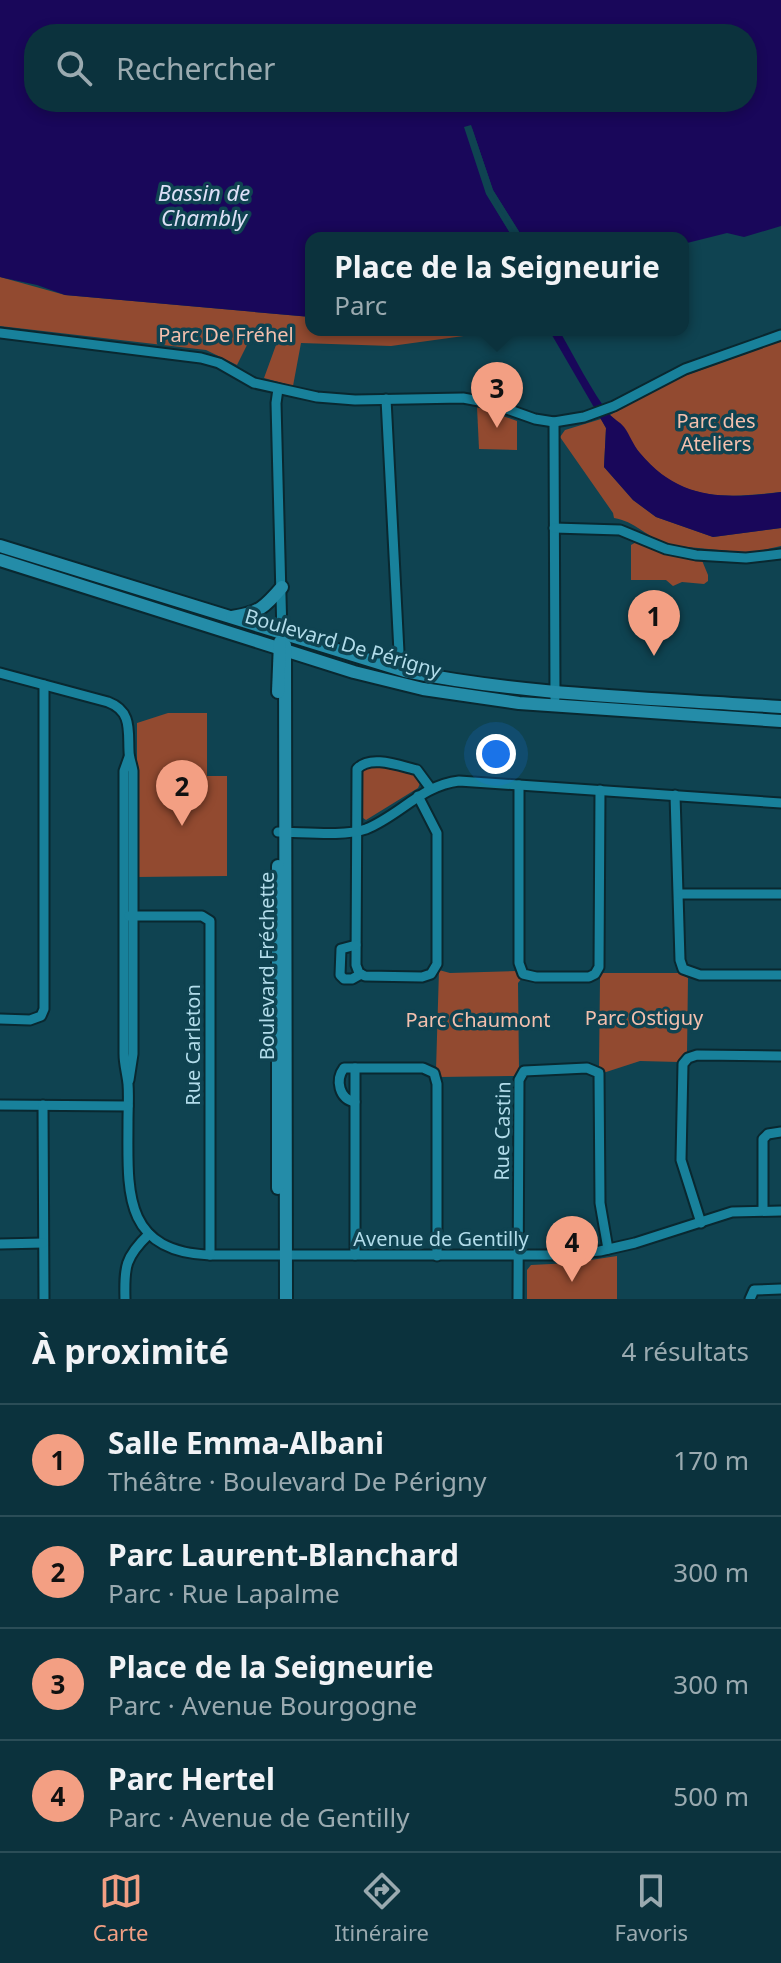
<!DOCTYPE html>
<html lang="fr">
<meta charset="utf-8">
<style>
:root{--surface:#0b323d;--page:#193e48;--text:#f1f3f6;--muted:#9aaab0;--line:#2b4d57;--accent:#f39f83}
body{margin:0;font-family:"Noto Sans",sans-serif;background:var(--page);color:var(--text)}
.you{position:absolute;left:496px;top:754px;width:28px;height:28px;margin:-20px;border:6px solid #fff;border-radius:50%;background:#1a73e8;box-shadow:0 0 0 12px #1a73e833}
.badge{display:grid;place-items:center;width:52px;height:52px;border-radius:50%;background:var(--accent);color:#111;font-size:26px;font-weight:700}
.pin{position:absolute;translate:-50% -66px;filter:drop-shadow(0 2px 4px #0008)}
.pin::after{content:'';position:absolute;top:42px;width:28px;height:24px;background:inherit;clip-path:polygon(0 0,100% 0,50% 100%)}
.popup{position:absolute;left:305px;top:232px;width:384px;height:104px;box-sizing:border-box;display:grid;place-content:center;border-radius:16px;background:var(--surface);filter:drop-shadow(0 2px 6px #0005);font-size:26px;white-space:nowrap;color:var(--muted)}
.popup b{font-size:30px;color:var(--text)}
.popup::after{content:'';position:absolute;left:50%;top:100%;margin-left:-16px;border:16px solid transparent;border-top-color:var(--surface)}
.list{margin:0;padding:0;list-style:none}
h2{display:flex;justify-content:space-between;align-items:center;height:104px;margin:0;padding:0 32px;font-size:34px}
h2 small{font-size:26px;font-weight:400;color:var(--muted)}
.list li{display:grid;grid-template-columns:52px 1fr auto;gap:24px;align-items:center;box-sizing:border-box;height:112px;padding:0 32px;border-top:2px solid var(--line)}
.list b{display:block;font-size:30px;white-space:nowrap}
.list p{margin:0;font-size:26px;white-space:nowrap;color:var(--muted)}
.list em{font-size:26px;font-style:normal;color:var(--muted)}
.icon{flex:none;width:44px;height:44px;fill:none;stroke:currentColor;stroke-width:2;stroke-linecap:round;stroke-linejoin:round}
.map{position:relative;flex:none;width:781px;height:1299px;overflow:hidden}
.search{position:absolute;background:var(--surface);box-shadow:0 4px 12px #0003;left:24px;right:24px;top:24px;height:88px;display:flex;align-items:center;gap:20px;box-sizing:border-box;padding:0 28px;border-radius:32px;color:var(--muted);font-size:30px}
.sheet{height:552px;background:var(--surface)}
nav{display:flex;justify-content:space-around;align-items:center;box-sizing:border-box;height:112px;border-top:2px solid var(--line);background:var(--surface);font-size:22px;color:var(--muted)}
nav a{display:grid;justify-items:center;gap:4px}
nav .on{color:var(--accent)}
.map>svg:first-child{display:block}
.green{fill:#924a30}
.water{fill:#19075a;fill-rule:evenodd}
.pier{fill:#0f4351}
.lines{fill:none;stroke-linecap:round;stroke-linejoin:round}
.minor-casing{stroke:#092830;stroke-width:13}
.major-casing{stroke:#092830;stroke-width:16}
.minor{stroke:#18819b;stroke-width:9}
.major{stroke:#248ca8;stroke-width:12}
.labels{text-anchor:middle;dominant-baseline:central;stroke-width:7;stroke-linejoin:round;paint-order:stroke}
.park-label{font-size:20px;fill:#f4c0ae;stroke:#0f4351}
.street-label{font-size:20px;fill:#b2dcea;stroke:#0f4351}
.water-label{font-size:22px;font-style:italic;fill:#dde0f7;stroke:#0f4351}
</style>
<div class="map">
<svg width="781" height="1299" viewBox="0 0 781 1299">
<rect width="100%" height="100%" fill="#0f4351"/>
<g class="green">
<polygon points="0,277 65,295 311,317 311,330 500,330 500,336 471,335 391,346 301,343 293,386 264,378 276,345 252,335 237,365 206,350 0,326"/>
<path d="M 781,341 L 781,492 C 728,498 683,502 644,458 C 631,444 624,427 610,415 L 673,380 Z"/>
<polygon points="477,407 517,421 517,450 479,449"/>
<path d="M 601,419 L 606,428 L 604,467 L 633,500 L 656,517 L 713,537 L 781,528 L 781,546 L 750,553 L 667,545 C 648,537 634,521 614,518 L 613,513 L 560,437 L 565,430 Z"/>
<polygon points="638,541 701,558 708,575 708,581 704,584 682,582 673,586 666,580 631,580 631,545"/>
<polygon points="168,713 207,713 207,776 227,776 227,876 137,877 137,723"/>
<polygon points="373,766 415,774 421,781 418,788 366,820 360,816 361,771"/>
<polygon points="439,970 450,973 516,971 522,978 518,983 519,1068 515,1076 440,1077 436,1070"/>
<polygon points="601,973 680,973 688,978 687,1053 679,1062 640,1061 603,1073 599,1068 600,978 598,976"/>
<polygon points="617,1256 617,1299 527,1299 527,1270 531,1265 571,1263"/>
</g>
<g class="water">
<path d="M 0,0 L 781,0 L 781,226 L 744,237 L 727,233 L 683,244 L 683,238 L 523,238 L 493,190 L 471,125 L 486,193 L 513,238 L 311,238 L 311,317 L 65,295 L 37,285 L 4,278 L 0,277 ZM 34,34 L 747,34 L 747,102 L 536,102 L 516,108 L 511,105 L 517,102 L 34,102 Z"/>
<path d="M 549,330 L 559,330 C 574,356 592,392 610,415 C 614,419 620,422 624,427 C 630,435 633,445 640,453 C 680,501 725,499 781,492 L 781,528 L 713,537 L 656,517 L 633,500 L 604,467 L 606,428 Z"/>
</g>
<polygon class="pier" points="471,125 493,190 523,238 518,238 490,192 482,170 490,192 517,238 513,238 486,194 464,127"/>
<g class="lines">
<defs>
<g id="minor">
<polyline points="0,333 201,358 219,363 254,383 317,397 355,400 463,398 490,403 535,419 554,422 584,417 614,406 685,369 781,335"/>
<polyline points="278,389 276,403 282,635"/>
<polyline points="386,399 399,652 397,669"/>
<polyline points="554,422 555,698"/>
<polyline points="554,528 620,530 666,549 696,555 746,558 781,554"/>
<path d="M 0,673 L 108,702 C 132,711 128,730 129,751 C 129,758 132,764 133,771 L 133,1054 L 129,1080"/>
<path d="M 129,757 L 124,771 L 124,1054 C 124,1064 127,1074 128,1084 C 129,1096 128,1109 128,1121 C 128,1189 121,1252 210,1255 L 555,1255 L 600,1251 L 635,1243 L 732,1212 L 781,1211"/>
<polyline points="519,785 519,963 523,974 536,977 589,977 595,974 599,967 600,790"/>
<polyline points="675,795 680,960 683,969 700,975 781,975"/>
<path d="M 418,796 L 437,833 L 437,964 L 431,974 L 422,977 L 365,976 L 359,973 L 356,965 L 357,769 C 370,754 400,766 417,770 L 431,789"/>
<path d="M 278,832 C 303,832 344,837 366,829 C 399,816 422,785 459,781 L 781,803"/>
<polyline points="679,894 781,894"/>
<polyline points="129,916 202,916 210,921 210,1255"/>
<polyline points="356,945 341,949 340,975 344,979 352,979 361,974"/>
<polyline points="0,1019 30,1020 41,1016 44,1009 44,685"/>
<path d="M 355,1102 C 339,1099 335,1080 344,1068 L 355,1068"/>
<polyline points="0,1105 128,1106"/>
<polyline points="43,1105 44,1299"/>
<polyline points="763,1210 763,1139 768,1134 781,1132"/>
<polyline points="701,1223 681,1160 683,1064 688,1058 697,1055 781,1056"/>
<polyline points="0,1244 43,1243"/>
<polyline points="355,1255 355,1068 423,1068 434,1073 437,1084 437,1256"/>
<path d="M 125,1299 C 124,1267 125,1257 149,1234"/>
<polyline points="518,1299 519,1080 524,1071 587,1068 599,1073 600,1203 608,1249"/>
<polyline points="750,1299 754,1290 781,1289"/>
</g>
<g id="major">
<path d="M 0,546 L 405,671 C 528,696 656,698 781,707"/>
<polyline points="0,560 354,672 423,689 519,703 781,721"/>
<path d="M 232,617 C 259,613 265,607 282,587"/>
<polyline points="285,645 286,1299"/>
<polyline points="278,692 280,642"/>
<polyline points="278,1188 278,866"/>
</g>
</defs>
<use href="#minor" class="minor-casing"/>
<use href="#major" class="major-casing"/>
<use href="#minor" class="minor"/>
<use href="#major" class="major"/>
</g>
<g class="labels">
<g class="park-label">
<text x="226" y="334">Parc De Fréhel</text>
<text x="716" y="420">Parc des<tspan x="716" dy="23">Ateliers</tspan></text>
<text x="644" y="1017">Parc Ostiguy</text>
<text x="478" y="1019">Parc Chaumont</text>
</g>
<g class="street-label">
<text transform="translate(343 643) rotate(16)">Boulevard De Périgny</text>
<text transform="translate(266 966) rotate(-90)">Boulevard Fréchette</text>
<text transform="translate(192 1045) rotate(-90)">Rue Carleton</text>
<text transform="translate(502 1131) rotate(-89)">Rue Castin</text>
<text x="441" y="1238">Avenue de Gentilly</text>
</g>
<g class="water-label">
<text x="204" y="192">Bassin de<tspan x="204" dy="25">Chambly</tspan></text>
</g>
</g>
</svg>
<div class="you"></div>
<div class="pin badge" style="left:654px;top:656px">1</div>
<div class="pin badge" style="left:182px;top:826px">2</div>
<div class="pin badge" style="left:497px;top:428px">3</div>
<div class="popup"><b>Place de la Seigneurie</b>Parc</div>
<div class="pin badge" style="left:572px;top:1282px">4</div>
<div class="search"><svg class="icon" aria-label="search" viewBox="0 0 24 24"><circle cx="10" cy="10" r="6"/><path d="M15 15l6 6"/></svg>Rechercher</div>
</div>
<section class="sheet">
<h2>À proximité<small>4 résultats</small></h2>
<ul class="list">
<li><span class="badge">1</span><div><b>Salle Emma-Albani</b><p>Théâtre · Boulevard De Périgny</p></div><em>170 m</em></li>
<li><span class="badge">2</span><div><b>Parc Laurent-Blanchard</b><p>Parc · Rue Lapalme</p></div><em>300 m</em></li>
<li><span class="badge">3</span><div><b>Place de la Seigneurie</b><p>Parc · Avenue Bourgogne</p></div><em>300 m</em></li>
<li><span class="badge">4</span><div><b>Parc Hertel</b><p>Parc · Avenue de Gentilly</p></div><em>500 m</em></li>
</ul>
</section>
<nav>
<a class="on"><svg class="icon" aria-label="map" viewBox="0 0 24 24"><path d="M3 6l6-2 6 2 6-2v14l-6 2-6-2-6 2zM9 4v14M15 6v14"/></svg>Carte</a>
<a><svg class="icon" aria-label="directions" viewBox="0 0 24 24"><path d="M12 3l9 9-9 9-9-9zM9 14v-3h6M13 9l2 2-2 2"/></svg>Itinéraire</a>
<a><svg class="icon" aria-label="saved" viewBox="0 0 24 24"><path d="M7 4h10v16l-5-4-5 4z"/></svg>Favoris</a>
</nav>
